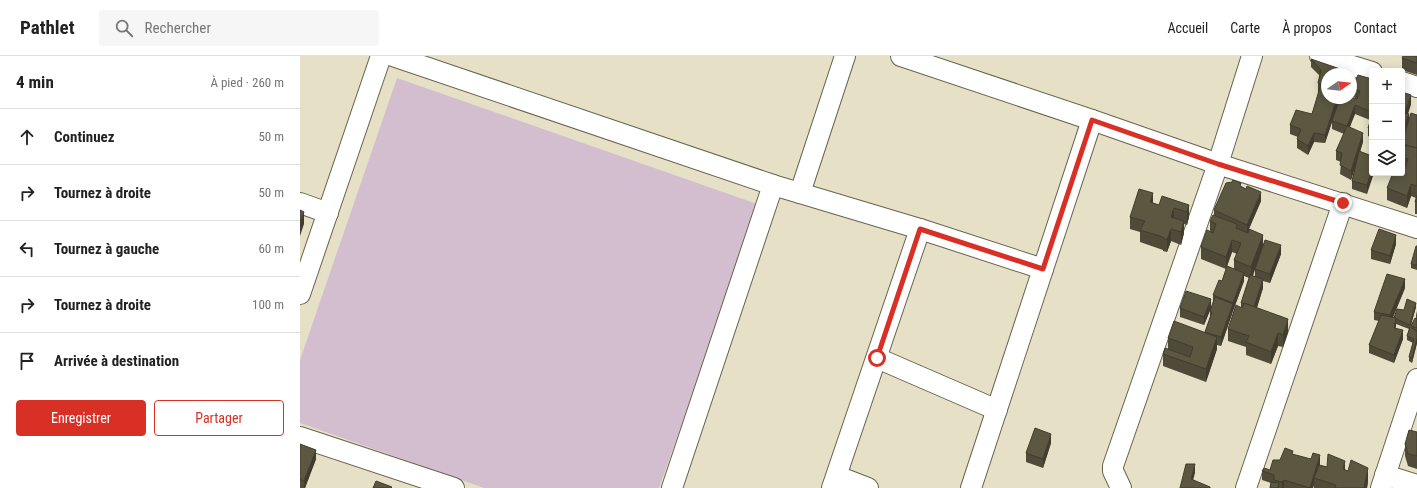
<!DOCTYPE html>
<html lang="fr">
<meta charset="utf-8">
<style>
:root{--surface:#fff;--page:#f6f6f6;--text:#222;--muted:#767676;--line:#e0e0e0;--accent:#d93025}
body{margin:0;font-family:"Roboto Condensed",sans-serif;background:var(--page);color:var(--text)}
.controls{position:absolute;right:12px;top:12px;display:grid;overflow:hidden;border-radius:4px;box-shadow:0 2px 10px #0003}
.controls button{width:36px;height:36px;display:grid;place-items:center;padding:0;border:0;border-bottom:1px solid var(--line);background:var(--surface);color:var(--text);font:20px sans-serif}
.compass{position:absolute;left:1021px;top:12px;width:36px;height:36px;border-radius:50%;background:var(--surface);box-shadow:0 2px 10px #0003;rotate:76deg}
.stop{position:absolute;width:12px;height:12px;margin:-9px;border:3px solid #d93025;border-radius:50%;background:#fff}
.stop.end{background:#d93025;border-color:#fff;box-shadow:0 1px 4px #0008}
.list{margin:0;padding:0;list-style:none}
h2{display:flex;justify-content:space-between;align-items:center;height:52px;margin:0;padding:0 16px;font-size:17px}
h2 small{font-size:13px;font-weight:400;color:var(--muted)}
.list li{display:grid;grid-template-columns:26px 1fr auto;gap:12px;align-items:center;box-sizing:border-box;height:56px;padding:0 16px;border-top:1px solid var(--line)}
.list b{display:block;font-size:15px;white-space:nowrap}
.list em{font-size:13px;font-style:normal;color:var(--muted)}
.actions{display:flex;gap:8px;padding:12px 16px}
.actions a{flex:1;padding:9px 0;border:1px solid var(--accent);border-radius:4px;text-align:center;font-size:14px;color:var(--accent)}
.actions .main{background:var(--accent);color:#fff}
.icon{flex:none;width:22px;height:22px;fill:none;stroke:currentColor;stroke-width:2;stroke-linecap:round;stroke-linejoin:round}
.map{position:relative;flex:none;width:1117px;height:432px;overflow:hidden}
header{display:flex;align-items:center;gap:24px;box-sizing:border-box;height:56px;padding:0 20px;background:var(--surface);border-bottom:1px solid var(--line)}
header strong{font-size:19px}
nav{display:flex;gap:22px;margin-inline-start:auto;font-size:14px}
.search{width:280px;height:36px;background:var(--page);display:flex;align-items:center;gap:10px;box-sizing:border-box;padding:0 14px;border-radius:4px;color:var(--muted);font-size:15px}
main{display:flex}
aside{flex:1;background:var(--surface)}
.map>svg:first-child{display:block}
.green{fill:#d3bed0}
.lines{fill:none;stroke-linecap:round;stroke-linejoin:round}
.minor-casing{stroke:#69644e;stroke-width:22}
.minor{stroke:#fff;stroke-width:20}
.wall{fill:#4f4b38;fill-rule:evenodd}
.shaded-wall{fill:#403d2e}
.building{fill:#5c5741;stroke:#403d2e}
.route{stroke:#d93025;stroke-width:5}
</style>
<header>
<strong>Pathlet</strong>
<div class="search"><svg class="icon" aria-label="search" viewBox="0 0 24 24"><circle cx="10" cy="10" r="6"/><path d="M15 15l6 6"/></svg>Rechercher</div>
<nav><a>Accueil</a><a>Carte</a><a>À propos</a><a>Contact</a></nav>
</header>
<main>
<aside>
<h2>4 min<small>À pied · 260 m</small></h2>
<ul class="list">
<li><svg class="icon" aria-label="ahead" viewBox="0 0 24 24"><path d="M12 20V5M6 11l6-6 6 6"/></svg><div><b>Continuez</b></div><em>50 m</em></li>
<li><svg class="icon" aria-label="right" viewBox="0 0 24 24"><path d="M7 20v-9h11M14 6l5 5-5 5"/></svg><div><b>Tournez à droite</b></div><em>50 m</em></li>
<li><svg class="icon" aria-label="left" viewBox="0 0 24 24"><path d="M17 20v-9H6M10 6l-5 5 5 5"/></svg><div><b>Tournez à gauche</b></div><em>60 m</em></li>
<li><svg class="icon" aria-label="right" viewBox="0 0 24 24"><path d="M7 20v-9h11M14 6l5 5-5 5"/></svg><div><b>Tournez à droite</b></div><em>100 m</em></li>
<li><svg class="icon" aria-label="arrive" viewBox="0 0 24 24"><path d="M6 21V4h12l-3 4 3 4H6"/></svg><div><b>Arrivée à destination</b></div></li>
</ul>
<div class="actions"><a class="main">Enregistrer</a><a>Partager</a></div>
</aside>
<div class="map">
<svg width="1117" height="432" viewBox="0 0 1117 432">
<rect width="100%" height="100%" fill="#e5e0c6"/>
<polygon class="green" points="97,22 460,149 359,432 184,432 0,367 0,304"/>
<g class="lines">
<defs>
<g id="minor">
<polyline points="93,0 473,129 620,173 743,213"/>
<polyline points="601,0 792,64 918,108 1117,172"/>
<polyline points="1020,0 1072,16"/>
<polyline points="1102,26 1117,31"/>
<polyline points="500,137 545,0"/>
<polyline points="0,147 28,157"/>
<polyline points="0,238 81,0"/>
<polyline points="577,302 697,354"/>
<polyline points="0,381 154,432"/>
<polyline points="1085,419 1117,429"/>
<polyline points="537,420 568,432"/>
<polyline points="372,432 473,129"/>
<polyline points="532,432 620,173"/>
<polyline points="671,432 792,64"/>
<polyline points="821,432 813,415 813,410 918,108 952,0"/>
<polyline points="946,432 1043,147"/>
<polyline points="1081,432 1117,323"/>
</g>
</defs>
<use href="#minor" class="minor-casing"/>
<use href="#minor" class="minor"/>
</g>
<g class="wall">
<polygon points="1117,0 1117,19 1102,14 1102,2"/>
<polygon points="1011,3 1046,18 1027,42 1057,43 1052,40 1052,32 1072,23 1072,82 1068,80 1068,72 1070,64 1055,58 1049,71 1063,86 1060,96 1072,100 1067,138 1052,133 1052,125 1055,112 1051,124 1040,118 1041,106 1036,104 1036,95 1044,78 1032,73 1032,66 1025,87 1014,86 1008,99 997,92 997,83 998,81 990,78 990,69 1012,58 1019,36 1018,36 1018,27 1020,20 1011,11"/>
<polygon points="1102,36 1111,48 1108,58 1109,63 1117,59 1117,158 1115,158 1115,146 1116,142 1111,140 1107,152 1087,144 1087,132 1102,117 1103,97 1102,97 1102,86 1106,74 1102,72"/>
<path d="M 941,130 L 961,145 L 949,173 L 963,188 L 981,198 L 970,227 L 963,225 L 963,232 L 957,252 L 988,276 L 983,291 L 978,290 L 971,308 L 946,299 L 946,291 L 928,285 L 928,273 L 941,251 L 941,247 L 949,222 L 944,220 L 944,225 L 933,255 L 921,290 L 917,289 L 917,293 L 906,326 L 863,310 L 863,298 L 868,293 L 868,282 L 905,276 L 910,262 L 910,255 L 913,246 L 913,239 L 922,225 L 934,213 L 934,204 L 937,198 L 932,196 L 926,213 L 901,203 L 901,191 L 910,176 L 910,165 L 914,160 L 914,154 ZM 955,214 L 955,220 L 953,220 Z"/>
<polygon points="853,147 859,149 889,149 889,161 887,169 884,168 884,177 881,189 871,185 867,196 863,195 863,194 840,186 840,176 830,173 830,161"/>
<polygon points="1096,188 1090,208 1071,203 1071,194"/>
<polygon points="1117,190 1117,214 1111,212 1111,208"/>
<polygon points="1105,232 1093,262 1094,262 1104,254 1116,251 1110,271 1111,272 1111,270 1116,262 1116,259 1117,255 1117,287 1112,307 1109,305 1109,301 1113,287 1107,284 1107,280 1109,273 1096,268 1095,272 1103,283 1094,307 1069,297 1069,289 1079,265 1074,264 1074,256"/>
<polygon points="880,252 911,252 904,269 880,261"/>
<polygon points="1117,376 1117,413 1108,410 1105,400 1105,388"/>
<polygon points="751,387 743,412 726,406 726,397"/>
<polygon points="0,388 16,403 5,432 0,432"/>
<polygon points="993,399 1020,408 1020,409 1027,411 1045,414 1068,425 1067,432 1014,432 1014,428 1013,432 970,432 971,427 962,424 962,415 970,414 980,404"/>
</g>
<g class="shaded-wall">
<polygon points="1111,39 1111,48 1105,65 1105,57"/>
<polygon points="1037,42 1040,42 1025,87 1025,79"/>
<polygon points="1055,49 1055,58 1047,79 1047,70"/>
<polygon points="1109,58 1109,67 1106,75 1106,66"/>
<polygon points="1014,77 1014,86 1008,99 1008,90"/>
<polygon points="1063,77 1063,86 1051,124 1051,115"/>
<polygon points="1072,114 1072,117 1074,117 1067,138 1067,129"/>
<polygon points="1111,128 1111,140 1107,152 1107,140"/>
<polygon points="961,136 961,145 947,177 947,169"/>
<polygon points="853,137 853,150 850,146"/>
<polygon points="889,149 889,161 887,169 887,156"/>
<polygon points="874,152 874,165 871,161"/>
<polygon points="4,156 4,168 0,180 0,168"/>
<polygon points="884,165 884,177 881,189 881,176"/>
<polygon points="871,173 871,185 867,196 867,184"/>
<polygon points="963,179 963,191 951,223 951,211"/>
<polygon points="1096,179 1096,188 1090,208 1090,200"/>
<polygon points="932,184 932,196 926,213 926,201"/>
<polygon points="981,189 981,198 970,227 970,218"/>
<polygon points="944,217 944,225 933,255 921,290 921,281 933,248 933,247"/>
<polygon points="963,223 963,232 954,260 954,252"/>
<polygon points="1105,223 1105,232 1090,267 1090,259"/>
<polygon points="911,243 911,252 904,269 904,261"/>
<polygon points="1116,247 1116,251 1110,273 1110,269"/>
<polygon points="1096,262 1096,271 1094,280 1094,272"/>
<polygon points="988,263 988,276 983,291 983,279"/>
<polygon points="1103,274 1103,283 1094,307 1094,299"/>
<polygon points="978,277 978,290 971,308 971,296"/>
<polygon points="917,281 917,293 906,326 906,313"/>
<polygon points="1117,282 1117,287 1112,307 1112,302"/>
<polygon points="751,378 751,387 743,412 743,403"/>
<polygon points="16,394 16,403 5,432 4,432 4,425"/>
<polygon points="1020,399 1020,408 1016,422 1014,422 1014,428 1013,432 1010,432"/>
<polygon points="1045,405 1045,417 1043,413"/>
<polygon points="895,408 895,417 891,432 891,423"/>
<polygon points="1068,412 1068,425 1067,432 1064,432"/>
<polygon points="984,424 984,432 982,432 982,426"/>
</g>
<g class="building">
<polygon points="1103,0 1117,0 1117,7 1102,2"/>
<polygon points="1011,3 1046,15 1045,18 1027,18 1027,42 1037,42 1025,79 1014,77 1008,90 997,83 1001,73 990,69 996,54 1012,58 1021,28 1018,27 1021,14"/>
<polygon points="1058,19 1072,23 1072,54 1071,56 1055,49 1047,70 1032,65 1040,42 1051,42 1051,41 1057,43 1060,35 1052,32"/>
<polygon points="1102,36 1111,39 1105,57 1109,58 1106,66 1102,64"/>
<polygon points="1111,57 1117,59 1117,92 1105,89 1102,89 1102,86"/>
<polygon points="1072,60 1072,73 1068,72"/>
<polygon points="1047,70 1063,77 1051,115 1040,109 1042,97 1036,95"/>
<polygon points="1105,89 1117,92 1117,130 1111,128 1107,140 1087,132 1093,117 1102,117 1102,110 1105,111 1108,103 1102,101"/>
<polygon points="1059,95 1072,100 1072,114 1067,129 1052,125"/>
<polygon points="933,124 941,127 940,130 946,133 947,130 961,136 947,169 914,154 926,127 932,126"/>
<polygon points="839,133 853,137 850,146 859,149 862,140 889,149 887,156 874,152 871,161 884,165 881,176 871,173 867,184 863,182 863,181 840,174 845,165 830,161"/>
<polygon points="1117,139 1117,146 1115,146"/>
<polygon points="0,154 4,156 0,168"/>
<polygon points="913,159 937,168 936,172 948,177 949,173 963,179 951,211 934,204 941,187 932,184 926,201 901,191 907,174 913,177 916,168 910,165"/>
<polygon points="1079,173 1096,179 1090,200 1071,194"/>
<polygon points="965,184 981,189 970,218 955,213"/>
<polygon points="1116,190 1117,190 1117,209 1111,208"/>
<polygon points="927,210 944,217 933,247 913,239 919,224 922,225"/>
<polygon points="1087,218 1105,223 1090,259 1074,256"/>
<polygon points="950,219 963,223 954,251 944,247 943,248 941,247"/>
<polygon points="886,235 911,243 904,261 880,252"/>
<polygon points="915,241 933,248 921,281 905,276 912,256 910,255"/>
<polygon points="1107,243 1116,247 1110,269 1094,262 1097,253 1104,254"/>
<polygon points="944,247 988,263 983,279 978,277 971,296 946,286 949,280 928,273 936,249 942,252"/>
<polygon points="1081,259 1096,262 1094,272 1103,274 1094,299 1069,289"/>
<polygon points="1115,262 1117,263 1117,272 1111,270"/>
<polygon points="874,265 917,281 906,313 863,298 865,292 890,301 893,291 868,282"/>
<polygon points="1110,271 1117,275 1117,282 1112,302 1109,301 1114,283 1107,280"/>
<polygon points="735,372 751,378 743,403 726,397"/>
<polygon points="1109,374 1117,376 1117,400 1108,398 1105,388"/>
<polygon points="0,388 16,394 4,425 0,423"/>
<polygon points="985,392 993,395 992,398 1011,403 1013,397 1020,399 1010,432 984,424 982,426 974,424 974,419 962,415 964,412 970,414 973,404 980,404"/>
<polygon points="1028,398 1045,405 1043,413 1048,415 1051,404 1068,412 1064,432 1035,432 1036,429 1014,422 1019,409 1027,411"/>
<polygon points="886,408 895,408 891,423 910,431 910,432 880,432"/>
<polygon points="76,425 92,431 91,432 73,432"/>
<polygon points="971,426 979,427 978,432 970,432"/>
</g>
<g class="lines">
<polyline class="route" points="577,302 620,173 743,213 792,64 918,108 1043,147"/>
</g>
</svg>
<div class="controls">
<button>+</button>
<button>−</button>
<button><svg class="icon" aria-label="layers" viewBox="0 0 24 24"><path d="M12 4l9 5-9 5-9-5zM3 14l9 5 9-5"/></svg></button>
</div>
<svg class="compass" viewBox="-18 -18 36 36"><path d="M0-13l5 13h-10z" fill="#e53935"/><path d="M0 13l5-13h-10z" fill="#767676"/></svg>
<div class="stop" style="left:577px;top:302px"></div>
<div class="stop end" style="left:1043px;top:147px"></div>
</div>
</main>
